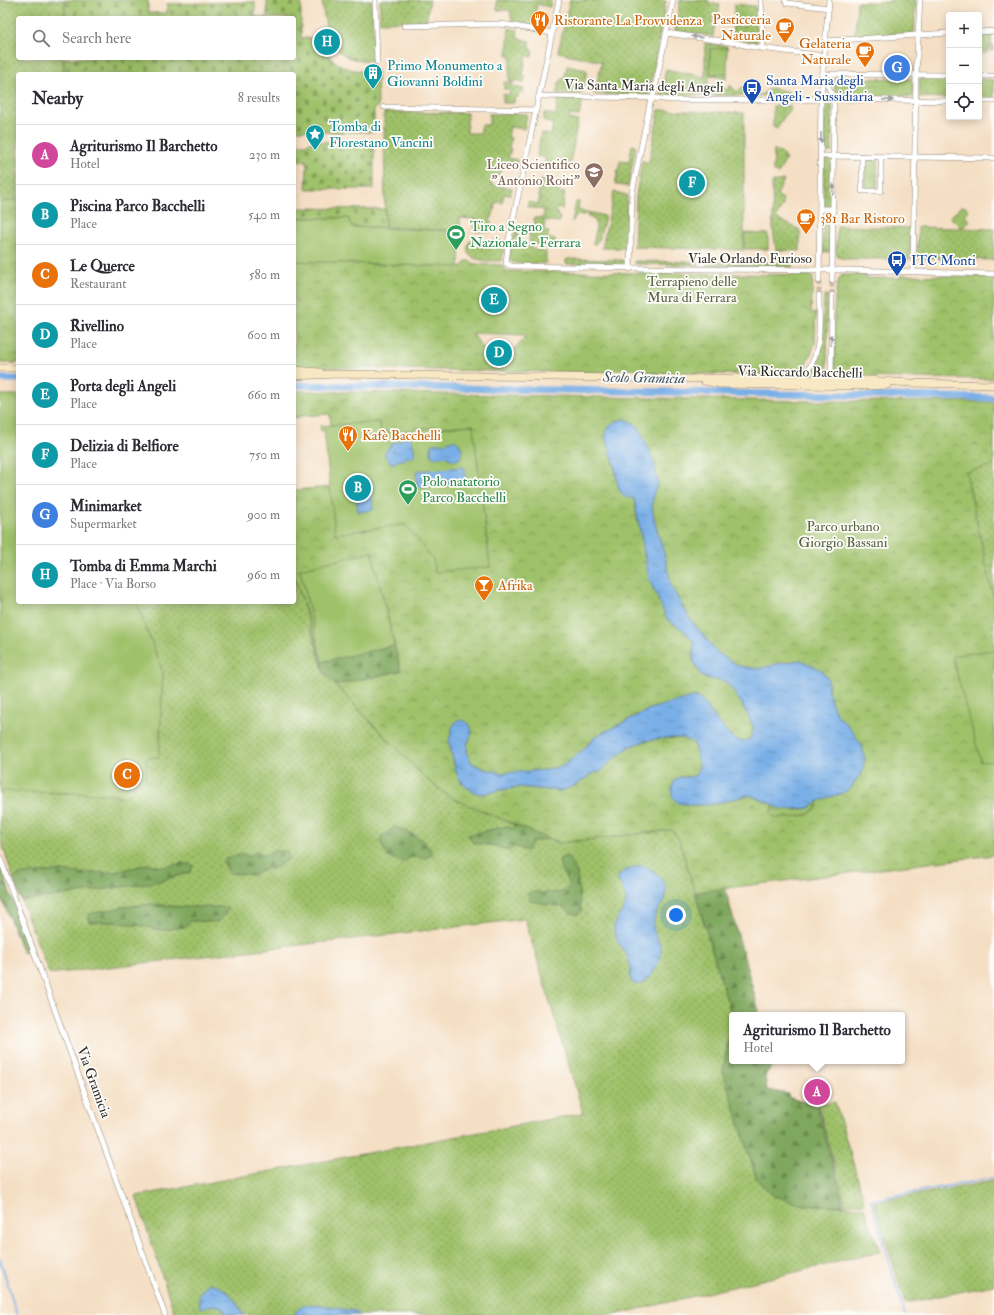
<!DOCTYPE html>
<meta charset="utf-8">
<style>
:root{--surface:#fff;--page:#f2f2f3;--text:#2b2b33;--muted:#7c7c81;--line:#e1e1e2;--accent:#b5179e}
body{margin:0;font-family:"IM FELL Double Pica",serif;background:var(--page);color:var(--text)}
.controls{position:absolute;right:12px;top:12px;display:grid;overflow:hidden;border-radius:4px;box-shadow:0 2px 10px #0003}
.controls button{width:36px;height:36px;display:grid;place-items:center;padding:0;border:0;border-bottom:1px solid var(--line);background:var(--surface);color:var(--text);font:20px sans-serif}
.you{position:absolute;left:676px;top:915px;width:14px;height:14px;margin:-10px;border:3px solid #fff;border-radius:50%;background:#1a73e8;box-shadow:0 0 0 6px #1a73e833}
.badge{display:grid;place-items:center;width:26px;height:26px;border-radius:50%;background:var(--accent);color:#fff;font-size:13px;font-weight:700}
.pin{position:absolute;translate:-50% -50%;border:2px solid #fff;box-shadow:0 1px 4px #0006}
.popup{position:absolute;left:729px;top:1012px;width:176px;height:52px;box-sizing:border-box;display:grid;place-content:center;border-radius:4px;background:var(--surface);filter:drop-shadow(0 1px 3px #0005);font-size:13px;white-space:nowrap;color:var(--muted)}
.popup b{font-size:15px;color:var(--text)}
.popup::after{content:'';position:absolute;left:50%;top:100%;margin-left:-8px;border:8px solid transparent;border-top-color:var(--surface)}
.list{margin:0;padding:0;list-style:none}
h2{display:flex;justify-content:space-between;align-items:center;height:52px;margin:0;padding:0 16px;font-size:17px}
h2 small{font-size:13px;font-weight:400;color:var(--muted)}
.list li{display:grid;grid-template-columns:26px 1fr auto;gap:12px;align-items:center;box-sizing:border-box;height:60px;padding:0 16px;border-top:1px solid var(--line)}
.list b{display:block;font-size:15px;white-space:nowrap}
.list p{margin:0;font-size:13px;white-space:nowrap;color:var(--muted)}
.list em{font-size:13px;font-style:normal;color:var(--muted)}
.icon{flex:none;width:22px;height:22px;fill:none;stroke:currentColor;stroke-width:2;stroke-linecap:round;stroke-linejoin:round}
.map{position:relative;flex:none;width:994px;height:1315px;overflow:hidden}
.search{position:absolute;background:var(--surface);box-shadow:0 2px 10px #0003;left:16px;top:16px;width:280px;height:44px;display:flex;align-items:center;gap:10px;box-sizing:border-box;padding:0 14px;border-radius:4px;color:var(--muted);font-size:15px}
.panel{position:absolute;background:var(--surface);box-shadow:0 2px 10px #0003;left:16px;top:72px;width:280px;height:532px;border-radius:4px}
.map>svg:first-child{display:block}
.grass{fill:url(#grass-dots);stroke:#65764a}
.forest{fill:url(#forest-firs);stroke:#556944}
.wetland{fill:url(#wetland-marsh);stroke:#65764a}
.cemetery{fill:url(#cemetery-stones);stroke:#65764a}
.park{fill:url(#park-crowns);stroke:#65764a;fill-rule:evenodd}
.pitch{fill:#9fc169;stroke:#65764a}
.water{fill:url(#water-ripples);stroke:#526d89}
.lines{fill:none;stroke-linecap:round;stroke-linejoin:round}
.stream{stroke:#79afe7;stroke-width:2}
.canal{stroke:#79afe7;stroke-width:7}
.minor-tunnel{stroke:#cdbba5;stroke-width:5;stroke-dasharray:5 2.5;stroke-linecap:butt}
.minor-casing{stroke:#908578;stroke-width:6}
.secondary-casing{stroke:#908578;stroke-width:8}
.minor{stroke:#fff;stroke-width:5}
.secondary{stroke:#f8e8c3;stroke-width:7}
.oneway{fill:#a0a0a0}
.labels{text-anchor:middle;dominant-baseline:central;stroke-width:3.5;stroke-linejoin:round;paint-order:stroke}
.food-label{font-size:14px;fill:#c56008;stroke:#fdfcf7;text-anchor:start}
.culture-label{font-size:14px;fill:#0d838f;stroke:#fdfcf7;text-anchor:start}
.transit-label{font-size:14px;fill:#164399;stroke:#fdfcf7;text-anchor:start}
.street-label{font-size:14px;fill:#2b2b2b;stroke:#fdfcf7}
.education-label{font-size:14px;fill:#785e54;stroke:#fdfcf7;text-anchor:end}
.leisure-label{font-size:14px;fill:#27864d;stroke:#fdfcf7;text-anchor:start}
.park-label{font-size:14px;fill:#546041;stroke:#fdfcf7}
.water-label{font-size:15px;font-style:italic;fill:#46596d;stroke:#fdfcf7}
</style>
<div class="map">
<svg width="994" height="1315" viewBox="0 0 994 1315">
<defs>
<pattern id="grass-dots" width="8" height="8" patternUnits="userSpaceOnUse"><rect width="8" height="8" fill="#9fc169"/><path d="M2 2h.1M6 6h.1" fill="none" stroke="#829d57" stroke-width="1.8" stroke-linecap="round"/></pattern>
<pattern id="forest-firs" width="22" height="20" patternUnits="userSpaceOnUse"><rect width="22" height="20" fill="#7fa75d"/><path d="M5 1l3.5 6h-7zM16 11l3.5 6h-7z" fill="#68884d"/></pattern>
<pattern id="wetland-marsh" width="20" height="14" patternUnits="userSpaceOnUse"><rect width="20" height="14" fill="#9fc169"/><path d="M1 5h8M5 5V1M11 12h8M15 12V8" fill="none" stroke="#829d57"/></pattern>
<pattern id="cemetery-stones" width="16" height="16" patternUnits="userSpaceOnUse"><rect width="16" height="16" fill="#9fc169"/><path d="M2 7V4a2 2 0 0 1 4 0v3zM10 15v-3a2 2 0 0 1 4 0v3z" fill="#829d57"/></pattern>
<pattern id="park-crowns" width="20" height="18" patternUnits="userSpaceOnUse"><rect width="20" height="18" fill="#9fc169"/><path d="M2 6a3 3 0 1 1 6 0M12 15a3 3 0 1 1 6 0" fill="none" stroke="#829d57"/></pattern>
<pattern id="water-ripples" width="26" height="14" patternUnits="userSpaceOnUse"><rect width="26" height="14" fill="#79afe7"/><path d="M2 4q2-2 4 0t4 0M15 11q2-2 4 0t4 0" fill="none" stroke="#638fbb"/></pattern>
</defs>
<rect width="100%" height="100%" fill="#fdfcf7"/>
<filter id="ink" filterUnits="userSpaceOnUse"><feTurbulence type="fractalNoise" baseFrequency=".025" numOctaves="2"/><feDisplacementMap in="SourceGraphic" scale="8" xChannelSelector="R" yChannelSelector="G"/><feConvolveMatrix kernelMatrix="1 2 1 2 8 2 1 2 1" color-interpolation-filters="sRGB"/></filter>
<filter id="wash" filterUnits="userSpaceOnUse"><feTurbulence type="fractalNoise" baseFrequency=".012" numOctaves="4" result="noise"/><feDisplacementMap in="SourceGraphic" scale="16" xChannelSelector="R" yChannelSelector="G"/><feGaussianBlur stdDeviation="0.9" result="paint"/><feColorMatrix in="noise" values="0 0 0 0 0 0 0 0 0 0 0 0 0 0 0 0 0 1.4 0 .05"/><feComposite in="paint" operator="in"/></filter>
<g filter="url(#wash)">
<rect width="100%" height="100%" fill="#f5dfc4"/>
<g class="grass">
<polygon points="0,0 65,0 65,18 18,18 18,58 64,58 64,74 18,74 18,200 0,202"/>
<path d="M 322,0 L 372,0 L 374,60 C 333,65 325,33 322,0 Z"/>
<polygon points="380,0 430,0 426,21 380,22"/>
<polygon points="497,0 551,0 550,7 537,4 535,16 541,18 541,20 546,21 545,28 512,22 510,10 497,10"/>
<polygon points="570,0 660,0 666,1 649,95 594,94 602,62 558,52"/>
<polygon points="680,0 709,0 708,3 720,5 718,17 713,16 712,23 715,23 713,36 675,31"/>
<polygon points="890,0 916,0 914,33 855,36 857,2 889,2"/>
<polygon points="735,4 755,6 757,42 731,39 733,26 744,27 745,21 733,19"/>
<polygon points="509,28 518,30 517,38 530,41 529,47 531,48 531,51 533,51 532,57 526,56 523,75 525,76 524,82 514,80 514,83 512,83 512,86 524,89 523,93 519,92 518,97 515,97 514,103 503,103 503,94 509,95 510,90 504,89 504,82 511,83 512,81 509,81 511,55 507,55"/>
<polygon points="992,34 991,45 993,45 993,51 990,51 990,47 988,47 987,53 982,53 982,35"/>
<polygon points="705,43 727,46 727,49 710,49 710,74 727,74 727,79 709,75 708,85 729,90 730,85 737,92 742,87 750,95 760,95 771,88 789,92 789,96 661,95 666,69 705,77"/>
<polygon points="567,66 587,70 582,94 557,94 559,82 561,82 562,78 565,76"/>
<polygon points="558,99 583,99 579,116 570,115 569,119 578,121 569,169 545,164 546,158 537,156 541,133 551,135 553,124 544,121 544,113 556,115"/>
<rect x="824" y="102" width="8" height="50"/>
<polygon points="773,106 791,106 789,112 785,115 777,129 773,127"/>
<polygon points="659,110 744,113 744,250 634,247 636,196 642,161 649,162"/>
<polygon points="384,112 467,113 467,133 481,133 481,125 489,125 489,114 527,114 524,129 510,127 508,137 511,138 509,148 511,149 508,158 517,160 517,163 507,162 506,167 503,166 502,170 500,170 499,176 492,175 491,185 512,188 510,195 504,194 502,203 496,202 492,218 491,217 490,221 491,222 490,232 474,231 474,219 460,218 460,231 385,227"/>
<polygon points="632,145 636,146 628,187 615,184 620,161 629,162"/>
<polygon points="774,149 784,155 783,157 786,159 778,174 773,171"/>
<polygon points="824,159 831,159 831,206 823,206"/>
<polygon points="541,180 559,184 558,192 565,193 562,209 557,208 556,213 558,213 557,216 560,217 559,222 543,220 545,223 544,231 549,232 547,238 556,240 554,247 544,247 529,241 530,234 522,233 523,228 534,230 535,221 534,220 534,218 543,218 544,210 527,207 528,202 538,204 540,197 538,196"/>
<polygon points="784,180 777,195 783,199 782,201 784,203 776,218 800,230 800,251 776,250 773,230 772,182"/>
<polygon points="614,192 627,195 626,248 602,248"/>
<path d="M 576,202 L 579,202 L 578,210 L 605,216 L 599,240 L 595,244 L 593,244 C 595,234 601,218 587,216 L 588,214 L 585,213 L 584,215 C 577,214 575,216 572,222 Z"/>
<rect x="823" y="215" width="7" height="37"/>
<polygon points="837,226 910,228 910,259 845,259 838,257 836,252"/>
<polygon points="918,227 994,229 994,260 917,258"/>
<path d="M 470,241 L 501,241 L 504,243 L 502,260 L 499,261 C 488,261 459,262 470,241 Z"/>
<polygon points="567,259 621,260 625,261 625,263 624,264 567,264 565,261"/>
<polygon points="635,261 699,262 699,265 636,264 634,263"/>
<polygon points="707,262 793,263 793,267 707,265"/>
<polygon points="824,295 828,295 827,372 824,376 812,376 811,373 812,371 822,345"/>
<polygon points="994,465 994,597 993,597 966,472"/>
<polygon points="294,574 324,673 426,779 452,798 559,843 672,830 679,839 732,1017 723,1072 831,1205 864,1207 880,1252 614,1315 175,1315 136,1196 583,1113 525,919 49,974 13,878 0,837 0,791 105,794 126,797 146,778 146,757 159,757 163,673 136,602 294,602"/>
<polygon points="835,1102 865,1203 845,1204 818,1105"/>
<polygon points="994,1181 994,1285 905,1303 874,1202"/>
</g>
<g class="forest">
<polygon points="394,645 401,671 336,685 324,672 322,662"/>
<polygon points="498,817 559,843 549,839 533,841 527,851 514,846 509,851 496,846 473,843 468,835 497,828 508,826 513,829 516,826"/>
<path d="M 394,827 C 410,832 425,838 433,855 L 424,858 L 411,857 L 403,862 L 388,857 L 381,843 L 381,837 Z"/>
<polygon points="273,851 287,851 289,859 275,868 264,869 253,875 229,873 223,861 240,853 249,856 256,852 266,855"/>
<path d="M 567,856 L 577,872 L 581,912 L 578,915 L 570,912 L 563,907 L 530,901 L 528,893 C 541,890 560,898 570,886 L 561,869 L 559,859 Z"/>
<polygon points="182,863 193,865 191,872 157,882 22,901 13,878 23,874 60,871 80,873 116,872 148,864 163,867"/>
<polygon points="0,865 31,951 23,953 2,899 0,899"/>
<polygon points="725,888 760,1015 732,1015 732,1061 773,1061 773,1063 765,1076 767,1090 789,1094 790,1098 817,1106 844,1206 803,1205 774,1196 757,1180 723,1072 732,1017 695,892"/>
<polygon points="155,904 182,907 223,907 228,909 219,922 190,921 185,927 160,930 144,926 113,922 89,922 89,914 128,906"/>
</g>
<path class="wetland" d="M 819,801 L 816,809 L 807,815 L 789,818 L 776,818 L 770,814 L 774,805 C 783,810 797,811 808,808 C 812,807 816,803 819,801 Z"/>
<g class="cemetery">
<path d="M 65,0 L 148,0 L 148,13 L 167,13 L 167,4 L 255,2 L 255,17 L 267,17 L 267,0 L 301,0 L 301,38 L 317,38 C 331,65 347,73 377,71 L 378,106 L 374,109 L 374,132 L 309,132 L 306,130 L 294,130 L 294,74 L 64,74 L 64,58 L 294,58 L 294,18 L 65,18 Z"/>
<polygon points="310,142 374,142 374,189 306,189 307,161 294,161 294,144 307,144"/>
<polygon points="294,208 385,209 385,227 351,227 348,218 294,218"/>
</g>
<g class="park">
<polygon points="835,78 913,79 913,97 835,96"/>
<polygon points="919,79 949,79 949,98 919,97 920,84 919,84"/>
<polygon points="979,79 994,80 994,98 979,98"/>
<polygon points="865,160 878,160 877,188 864,188"/>
<polygon points="15,200 18,200 18,363 0,363 0,202"/>
<polygon points="962,206 966,207 969,210 964,214 970,221 963,227 960,227 950,217"/>
<path d="M 515,231 L 518,231 L 517,238 C 522,246 537,251 546,252 L 546,263 C 537,263 521,265 513,262 C 511,261 510,260 509,258 Z"/>
<path d="M 294,261 L 462,267 L 466,261 L 469,261 L 475,264 L 502,265 L 506,271 L 810,275 L 812,276 L 813,278 L 811,313 L 816,313 L 815,344 L 812,351 L 804,369 L 797,373 L 788,375 L 497,371 L 294,367 ZM 472,333 L 526,335 L 526,336 L 497,368 Z"/>
<path d="M 842,275 L 866,275 L 866,278 L 901,278 L 901,275 L 994,277 L 994,379 L 845,377 C 839,376 835,373 834,366 C 834,350 831,284 842,275 Z"/>
<path d="M 294,391 L 802,401 L 994,402 L 994,465 L 966,472 L 993,597 L 994,597 L 994,855 L 695,892 L 679,839 L 672,830 L 559,843 L 452,798 L 426,779 L 336,685 L 401,671 L 372,552 L 300,569 L 322,662 L 294,574 L 294,490 L 331,487 L 335,534 L 405,524 L 433,559 L 490,567 L 473,425 L 381,432 L 379,422 L 331,425 L 330,414 L 302,416 L 294,418 ZM 605,437 L 658,483 L 653,495 L 652,506 L 654,519 L 665,557 L 672,588 L 690,619 L 718,653 L 739,666 L 758,669 L 781,663 L 829,684 L 828,690 L 831,702 L 836,713 L 850,728 L 861,774 L 849,789 L 841,794 L 832,796 L 819,801 L 816,809 L 807,815 L 789,818 L 776,818 L 770,814 L 774,805 L 749,795 L 708,805 L 680,777 L 690,777 L 697,775 L 699,765 L 694,743 L 684,738 L 665,738 L 644,741 L 629,747 L 615,757 L 600,772 L 593,773 L 561,791 L 518,787 L 481,794 L 472,791 L 462,783 L 456,772 L 449,742 L 472,732 L 467,745 L 467,754 L 472,763 L 484,769 L 502,773 L 512,773 L 546,770 L 563,766 L 583,750 L 596,736 L 650,709 L 692,697 L 698,697 C 708,706 728,741 741,741 C 744,742 748,740 750,739 L 754,728 L 742,704 L 728,684 L 724,681 L 716,679 L 709,679 L 701,675 L 693,659 L 694,643 L 686,632 L 667,619 L 638,523 L 634,498 L 618,486 L 614,462 Z"/>
</g>
<g class="pitch">
<polygon points="727,48 727,74 710,74 710,49"/>
<polygon points="294,218 348,218 352,227 456,231 455,237 460,237 459,267 294,261"/>
<polygon points="745,233 768,234 768,249 744,249"/>
<polygon points="0,395 18,395 18,602 136,602 163,673 159,757 146,758 146,778 126,797 105,794 0,791"/>
<polygon points="379,422 381,432 473,425 490,567 435,572 433,559 405,524 335,534 324,430 321,431 320,426"/>
<polygon points="372,552 394,645 322,662 300,569"/>
<polygon points="994,650 994,761 981,762 952,656"/>
</g>
<g class="water">
<path d="M 623,419 L 630,421 L 638,426 L 654,461 L 658,483 L 653,495 L 652,506 L 654,519 L 665,557 L 672,588 L 690,619 L 718,653 L 739,666 L 758,669 L 781,663 L 801,660 L 821,670 L 828,679 L 828,690 L 831,702 L 836,713 L 850,728 L 862,746 L 865,759 L 861,774 L 849,789 L 841,794 L 832,796 L 819,801 L 809,808 L 797,809 L 781,809 L 768,802 L 749,795 L 708,805 L 691,805 L 678,803 L 672,796 L 672,787 L 674,781 L 680,777 L 690,777 L 697,775 L 699,765 L 694,743 L 684,738 L 665,738 L 644,741 L 629,747 L 616,757 L 600,772 L 593,773 L 576,785 L 561,791 L 518,787 L 480,794 L 472,791 L 462,783 L 456,772 L 449,742 L 452,728 L 457,720 L 465,721 L 470,725 L 472,732 L 467,745 L 467,754 L 472,763 L 484,769 L 502,773 L 546,770 L 563,766 L 583,750 L 596,736 L 650,709 L 692,697 L 698,697 C 708,706 728,741 741,741 C 744,741 748,740 750,739 L 754,728 L 742,704 L 728,684 L 724,681 L 704,678 L 701,675 L 693,659 L 694,643 L 686,632 L 667,619 L 649,579 L 634,498 L 627,498 L 621,493 L 618,486 L 614,462 L 605,437 L 608,427 L 616,422 Z"/>
<polygon points="408,437 412,440 415,453 413,457 407,457 404,460 399,460 395,463 391,463 385,456 385,452 394,442 398,442 403,438"/>
<path d="M 454,440 C 462,444 465,453 458,460 L 453,460 L 445,456 L 435,458 L 431,455 L 431,448 L 433,444 L 438,443 L 445,444 L 449,441 Z"/>
<polygon points="464,467 466,483 417,487 416,471"/>
<polygon points="371,481 373,510 358,512 355,482"/>
<path d="M 642,865 C 655,870 672,884 664,900 C 659,909 654,914 653,925 C 653,934 660,941 661,949 C 663,958 651,979 643,983 C 640,985 638,984 634,984 L 630,979 C 630,974 632,969 630,964 C 628,952 615,943 614,930 C 613,918 626,912 626,900 C 626,892 619,884 617,877 L 626,870 Z"/>
<path d="M 210,1283 C 229,1289 234,1299 244,1315 L 226,1315 L 222,1307 L 213,1305 L 200,1308 C 197,1296 200,1290 210,1283 Z"/>
<path d="M 317,1304 L 346,1310 L 356,1311 L 359,1315 L 318,1315 L 314,1314 L 312,1315 L 294,1315 C 299,1305 307,1305 317,1304 Z"/>
</g>
<g class="lines">
<g class="stream">
<polyline points="0,1259 17,1315"/>
<polyline points="905,1315 871,1200 994,1178"/>
</g>
<g class="canal">
<polyline points="0,379 18,379"/>
<polyline points="294,385 994,398"/>
</g>
</g>
</g>
<g filter="url(#ink)">
<g class="lines">
<g class="minor-tunnel">
<polyline points="819,281 819,295"/>
<polyline points="832,295 832,281"/>
</g>
<defs>
<g id="minor">
<polyline points="375,0 377,62"/>
<polyline points="559,0 509,239 506,263 511,266 702,269 846,270 994,274"/>
<polyline points="761,0 763,49"/>
<polyline points="785,0 787,3 829,8"/>
<polyline points="404,26 499,24 509,25 552,33"/>
<polyline points="979,32 994,31"/>
<polyline points="666,33 736,43 753,47 824,56"/>
<polyline points="825,41 949,33"/>
<polyline points="823,74 949,75"/>
<polyline points="823,75 834,99 832,281"/>
<polyline points="979,76 994,76"/>
<polyline points="539,96 653,98 671,100 770,100 834,99 949,101"/>
<polyline points="979,101 994,101"/>
<polyline points="384,107 536,110"/>
<polyline points="821,156 994,158"/>
<polyline points="862,156 862,191 881,191 881,157"/>
<polyline points="820,209 833,209"/>
<polyline points="630,269 632,193 650,103 653,98 673,0"/>
<polyline points="913,272 916,75 920,0"/>
<polyline points="819,281 821,99 824,56 829,0"/>
<path d="M 800,379 C 824,358 819,323 819,295"/>
<polyline points="831,379 832,295"/>
<polyline points="0,858 165,1315"/>
</g>
<g id="secondary">
<polyline points="0,368 18,368"/>
<polyline points="294,370 320,372"/>
<polyline points="294,376 338,374 689,379 719,378 867,380 911,383 994,385"/>
<polyline points="704,381 720,384 868,386 887,385"/>
</g>
</defs>
<use href="#minor" class="minor-casing"/>
<use href="#secondary" class="secondary-casing"/>
<use href="#minor" class="minor"/>
<use href="#secondary" class="secondary"/>
</g>
<defs><path id="oneway-solid" d="M-6-.8H1V-3.2L6.5 0L1 3.2V.8H-6Z"/></defs>
<g class="oneway">
<use href="#oneway-solid" transform="translate(697 37) rotate(-172)"/>
<use href="#oneway-solid" transform="translate(888 100) rotate(1)"/>
<use href="#oneway-solid" transform="translate(821 138) rotate(91)"/>
<use href="#oneway-solid" transform="translate(833 189) rotate(-89)"/>
<use href="#oneway-solid" transform="translate(831 340) rotate(-89)"/>
</g>
</g>
<defs>
<symbol id="restaurant-pin" viewBox="-11 -11 22 30"><path d="M0 17L-7.5 6A9.5 9.5 0 1 1 7.5 6Z" fill="#e8710a" stroke="#fdfcf7"/><path d="M-5-6h1v4h1v-4h1v4h1v-4h1v5L-1.5 .5V6h-2V.5L-5-1ZM5-6V6H3V1.5H1.5Q1.5-4 5-6Z" fill="#fff"/></symbol>
<symbol id="cafe-pin" viewBox="-11 -11 22 30"><path d="M0 17L-7.5 6A9.5 9.5 0 1 1 7.5 6Z" fill="#e8710a" stroke="#fdfcf7"/><path d="M-5.5-4.5H6V0H3Q3 3.5 0 3.5H-2.5Q-5.5 3.5-5.5 0ZM3-3.2v2h1.7v-2ZM-6 4.5H4V6H-6Z" fill="#fff"/></symbol>
<symbol id="building-pin" viewBox="-11 -11 22 30"><path d="M0 17L-7.5 6A9.5 9.5 0 1 1 7.5 6Z" fill="#0f9aa8" stroke="#fdfcf7"/><path d="M-4-6H4V6H1V3H-1V6H-4ZM-2.5-4.3h1.7v1.8h-1.7ZM.8-4.3h1.7v1.8H.8ZM-2.5-1h1.7V.8h-1.7ZM.8-1h1.7V.8H.8Z" fill="#fff"/></symbol>
<symbol id="bus-pin" viewBox="-11 -11 22 30"><path d="M0 17L-7.5 6A9.5 9.5 0 1 1 7.5 6Z" fill="#1a4fb4" stroke="#fdfcf7"/><path d="M-5-6H5V4H4V6H2V4H-2V6H-4V4H-5ZM-3.5-4V0h7V-4ZM-3.5 1.2v1.5H-2V1.2ZM2 1.2v1.5H3.5V1.2Z" fill="#fff"/></symbol>
<symbol id="sight-pin" viewBox="-11 -11 22 30"><path d="M0 17L-7.5 6A9.5 9.5 0 1 1 7.5 6Z" fill="#0f9aa8" stroke="#fdfcf7"/><path d="M0-6L1.8-2.2L6-1.7L2.9 1.2L3.7 5.4L0 3.3L-3.7 5.4L-2.9 1.2L-6-1.7L-1.8-2.2Z" fill="#fff"/></symbol>
<symbol id="school-pin" viewBox="-11 -11 22 30"><path d="M0 17L-7.5 6A9.5 9.5 0 1 1 7.5 6Z" fill="#8d6e63" stroke="#fdfcf7"/><path d="M0-5L7-2L0 1L-7-2ZM-4 1L0 2.5L4 1V4Q0 6-4 4Z" fill="#fff"/></symbol>
<symbol id="stadium-pin" viewBox="-11 -11 22 30"><path d="M0 17L-7.5 6A9.5 9.5 0 1 1 7.5 6Z" fill="#2e9e5b" stroke="#fdfcf7"/><path d="M0-5a6.5 5 0 1 0 0 10a6.5 5 0 1 0 0-10ZM-3.5-1.8h7v3.6h-7Z" fill="#fff"/></symbol>
<symbol id="bar-pin" viewBox="-11 -11 22 30"><path d="M0 17L-7.5 6A9.5 9.5 0 1 1 7.5 6Z" fill="#e8710a" stroke="#fdfcf7"/><path d="M-6-5H6L.8 .8V4.5H3.5V6h-7V4.5H-.8V.8Z" fill="#fff"/></symbol>
</defs>
<g fill-rule="evenodd">
<use href="#restaurant-pin" x="529" y="9" width="22" height="30"/>
<use href="#cafe-pin" x="774" y="16" width="22" height="30"/>
<use href="#cafe-pin" x="854" y="40" width="22" height="30"/>
<use href="#building-pin" x="362" y="62" width="22" height="30"/>
<use href="#bus-pin" x="741" y="77" width="22" height="30"/>
<use href="#sight-pin" x="304" y="123" width="22" height="30"/>
<use href="#school-pin" x="583" y="161" width="22" height="30"/>
<use href="#cafe-pin" x="795" y="207" width="22" height="30"/>
<use href="#stadium-pin" x="445" y="223" width="22" height="30"/>
<use href="#bus-pin" x="886" y="249" width="22" height="30"/>
<use href="#restaurant-pin" x="337" y="424" width="22" height="30"/>
<use href="#stadium-pin" x="397" y="478" width="22" height="30"/>
<use href="#bar-pin" x="473" y="574" width="22" height="30"/>
</g>
<g class="labels">
<g class="food-label">
<text x="771" y="19" text-anchor="end">Pasticceria<tspan x="771" dy="16">Naturale</tspan></text>
<text x="554" y="20">Ristorante La Provvidenza</text>
<text x="851" y="43" text-anchor="end">Gelateria<tspan x="851" dy="16">Naturale</tspan></text>
<text x="820" y="218">381 Bar Ristoro</text>
<text x="362" y="435">Kafè Bacchelli</text>
<text x="498" y="585">Afrika</text>
</g>
<g class="culture-label">
<text x="387" y="65">Primo Monumento a<tspan x="387" dy="16">Giovanni Boldini</tspan></text>
<text x="329" y="126">Tomba di<tspan x="329" dy="16">Florestano Vancini</tspan></text>
</g>
<g class="transit-label">
<text x="766" y="80">Santa Maria degli<tspan x="766" dy="16">Angeli - Sussidiaria</tspan></text>
<text x="911" y="260">ITC Monti</text>
</g>
<g class="street-label">
<text transform="translate(644 86) rotate(1)">Via Santa Maria degli Angeli</text>
<text x="750" y="258">Viale Orlando Furioso</text>
<text transform="translate(800 372) rotate(1)">Via Riccardo Bacchelli</text>
<text transform="translate(94 1082) rotate(70)">Via Gramicia</text>
</g>
<g class="education-label">
<text x="580" y="164">Liceo Scientifico<tspan x="580" dy="16">"Antonio Roiti"</tspan></text>
</g>
<g class="leisure-label">
<text x="470" y="226">Tiro a Segno<tspan x="470" dy="16">Nazionale - Ferrara</tspan></text>
<text x="422" y="481">Polo natatorio<tspan x="422" dy="16">Parco Bacchelli</tspan></text>
</g>
<g class="park-label">
<text x="692" y="281">Terrapieno delle<tspan x="692" dy="16">Mura di Ferrara</tspan></text>
<text x="843" y="526">Parco urbano<tspan x="843" dy="16">Giorgio Bassani</tspan></text>
</g>
<g class="water-label">
<text transform="translate(644 378) rotate(1)">Scolo Gramicia</text>
</g>
</g>
</svg>
<div class="controls">
<button>+</button>
<button>−</button>
<button><svg class="icon" aria-label="locate" viewBox="0 0 24 24"><circle cx="12" cy="12" r="6"/><path d="M12 2v4M12 18v4M2 12h4M18 12h4"/></svg></button>
</div>
<div class="you"></div>
<div class="pin badge" style="left:817px;top:1092px;background:#d1479c">A</div>
<div class="popup"><b>Agriturismo Il Barchetto</b>Hotel</div>
<div class="pin badge" style="left:358px;top:488px;background:#0f9aa8">B</div>
<div class="pin badge" style="left:127px;top:775px;background:#e8710a">C</div>
<div class="pin badge" style="left:499px;top:353px;background:#0f9aa8">D</div>
<div class="pin badge" style="left:494px;top:300px;background:#0f9aa8">E</div>
<div class="pin badge" style="left:692px;top:183px;background:#0f9aa8">F</div>
<div class="pin badge" style="left:897px;top:68px;background:#3f7fe0">G</div>
<div class="pin badge" style="left:327px;top:42px;background:#0f9aa8">H</div>
<div class="search"><svg class="icon" aria-label="search" viewBox="0 0 24 24"><circle cx="10" cy="10" r="6"/><path d="M15 15l6 6"/></svg>Search here</div>
<section class="panel">
<h2>Nearby<small>8 results</small></h2>
<ul class="list">
<li><span class="badge" style="background:#d1479c">A</span><div><b>Agriturismo Il Barchetto</b><p>Hotel</p></div><em>230 m</em></li>
<li><span class="badge" style="background:#0f9aa8">B</span><div><b>Piscina Parco Bacchelli</b><p>Place</p></div><em>540 m</em></li>
<li><span class="badge" style="background:#e8710a">C</span><div><b>Le Querce</b><p>Restaurant</p></div><em>580 m</em></li>
<li><span class="badge" style="background:#0f9aa8">D</span><div><b>Rivellino</b><p>Place</p></div><em>600 m</em></li>
<li><span class="badge" style="background:#0f9aa8">E</span><div><b>Porta degli Angeli</b><p>Place</p></div><em>660 m</em></li>
<li><span class="badge" style="background:#0f9aa8">F</span><div><b>Delizia di Belfiore</b><p>Place</p></div><em>750 m</em></li>
<li><span class="badge" style="background:#3f7fe0">G</span><div><b>Minimarket</b><p>Supermarket</p></div><em>900 m</em></li>
<li><span class="badge" style="background:#0f9aa8">H</span><div><b>Tomba di Emma Marchi</b><p>Place · Via Borso</p></div><em>960 m</em></li>
</ul>
</section>
</div>
